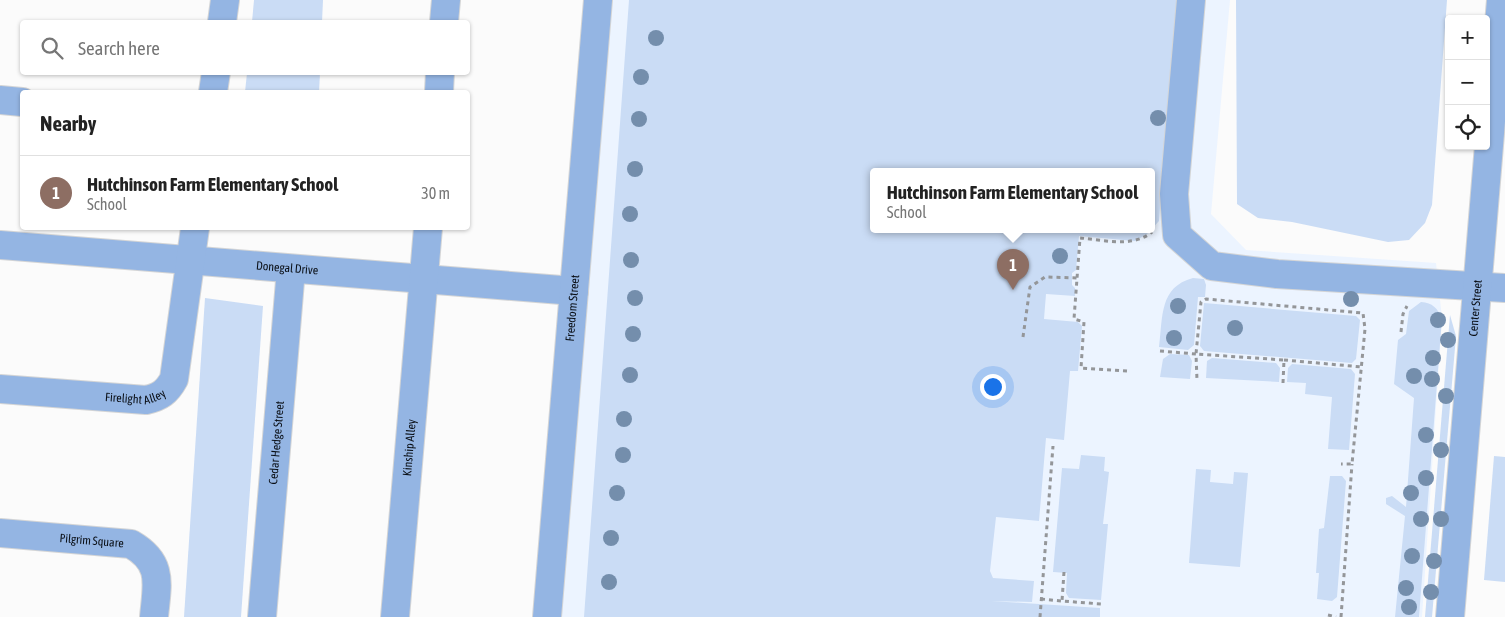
<!DOCTYPE html>
<meta charset="utf-8">
<style>
:root{--surface:#fff;--page:#f6f6f6;--text:#222;--muted:#767676;--line:#e0e0e0;--accent:#b45309}
body{margin:0;font-family:"Asap Condensed",sans-serif;background:var(--page);color:var(--text)}
.controls{position:absolute;right:15px;top:15px;display:grid;overflow:hidden;border-radius:5px;box-shadow:0 1px 4px #0004}
.controls button{width:45px;height:45px;display:grid;place-items:center;padding:0;border:0;border-bottom:1px solid var(--line);background:var(--surface);color:var(--text);font:25px sans-serif}
.you{position:absolute;left:992px;top:386px;width:18px;height:18px;margin:-12px;border:4px solid #fff;border-radius:50%;background:#1a73e8;box-shadow:0 0 0 8px #1a73e833}
.badge{display:grid;place-items:center;width:32px;height:32px;border-radius:50%;background:var(--accent);color:#fff;font-size:16px;font-weight:700}
.pin{position:absolute;translate:-50% -41px;filter:drop-shadow(0 1px 2px #0008)}
.pin::after{content:'';position:absolute;top:26px;width:18px;height:15px;background:inherit;clip-path:polygon(0 0,100% 0,50% 100%)}
.popup{position:absolute;left:870px;top:168px;width:285px;height:65px;box-sizing:border-box;display:grid;place-content:center;border-radius:5px;background:var(--surface);filter:drop-shadow(0 1px 4px #0005);font-size:16px;white-space:nowrap;color:var(--muted)}
.popup b{font-size:19px;color:var(--text)}
.popup::after{content:'';position:absolute;left:50%;top:100%;margin-left:-10px;border:10px solid transparent;border-top-color:var(--surface)}
.list{margin:0;padding:0;list-style:none}
h2{display:flex;justify-content:space-between;align-items:center;height:65px;margin:0;padding:0 20px;font-size:21px}
h2 small{font-size:16px;font-weight:400;color:var(--muted)}
.list li{display:grid;grid-template-columns:32px 1fr auto;gap:15px;align-items:center;box-sizing:border-box;height:75px;padding:0 20px;border-top:1px solid var(--line)}
.list b{display:block;font-size:19px;white-space:nowrap}
.list p{margin:0;font-size:16px;white-space:nowrap;color:var(--muted)}
.list em{font-size:16px;font-style:normal;color:var(--muted)}
.icon{flex:none;width:28px;height:28px;fill:none;stroke:currentColor;stroke-width:2;stroke-linecap:round;stroke-linejoin:round}
.map{position:relative;flex:none;width:1505px;height:617px;overflow:hidden}
.search{position:absolute;background:var(--surface);box-shadow:0 1px 4px #0004;left:20px;top:20px;width:450px;height:55px;display:flex;align-items:center;gap:12px;box-sizing:border-box;padding:0 18px;border-radius:5px;color:var(--muted);font-size:19px}
.panel{position:absolute;background:var(--surface);box-shadow:0 1px 4px #0004;left:20px;top:90px;width:450px;height:140px;border-radius:5px}
.map>svg:first-child{display:block}
.built{fill:#ecf4ff;fill-rule:evenodd}
.green{fill:#cadcf5;fill-rule:evenodd}
.lines{fill:none;stroke-linecap:round;stroke-linejoin:round}
.minor-casing{stroke:#d4d5d6;stroke-width:30}
.path{stroke:#949699;stroke-width:3;stroke-dasharray:4 4;stroke-linecap:butt}
.minor{stroke:#94b5e3;stroke-width:28}
.tree{fill:#748eac}
.labels{text-anchor:middle;dominant-baseline:central;stroke-width:4.5;stroke-linejoin:round;paint-order:stroke}
.street-label{font-size:12px;fill:#0a0f16;stroke:#fff}
</style>
<div class="map">
<svg width="1505" height="617" viewBox="0 0 1505 617">
<rect width="100%" height="100%" fill="#fbfbfb"/>
<path class="built" d="M 613,0 L 1230,0 L 1211,214 L 1246,250 L 1436,263 L 1442,318 L 1422,617 L 559,617 L 574,424 ZM 874,171 L 1152,171 L 1152,229 L 874,229 Z"/>
<g class="green">
<polygon points="254,0 323,0 322,22 252,22"/>
<path d="M 629,0 L 1177,0 L 1159,221 L 1147,234 L 1135,241 L 1079,236 L 1076,270 L 1072,273 L 1072,285 L 1075,288 L 1075,296 L 1046,294 L 1044,319 L 1078,322 L 1082,326 L 1078,371 L 1070,371 L 1064,440 L 1046,438 L 1039,521 L 996,517 L 990,571 L 993,578 L 1034,581 L 1032,602 L 991,601 L 1100,608 L 1100,617 L 584,617 ZM 874,171 L 1152,171 L 1152,229 L 874,229 Z"/>
<polygon points="1236,0 1447,0 1432,205 1425,223 1409,240 1388,242 1292,222 1258,218 1237,204"/>
<polygon points="247,73 320,73 319,92 245,92"/>
<path d="M 1193,278 L 1204,279 L 1206,285 L 1205,297 L 1198,297 L 1194,345 L 1188,350 L 1159,347 C 1163,317 1159,287 1193,278 Z"/>
<polygon points="205,298 263,306 241,617 184,617"/>
<path d="M 1421,302 C 1433,303 1437,308 1442,318 L 1419,617 L 1395,617 L 1405,516 L 1386,504 L 1386,498 L 1392,496 L 1406,507 L 1414,398 L 1394,384 L 1398,340 L 1406,334 L 1409,311 Z"/>
<polygon points="1204,303 1356,316 1360,320 1356,359 1352,363 1204,351 1200,346"/>
<polygon points="1450,315 1456,336 1432,617 1425,617"/>
<polygon points="1170,354 1189,355 1192,361 1190,379 1160,377 1163,359"/>
<polygon points="1212,358 1276,363 1280,368 1279,382 1206,378 1207,361"/>
<polygon points="1292,364 1351,369 1355,374 1349,450 1328,449 1332,397 1305,394 1306,383 1287,382 1288,368"/>
<polygon points="1081,455 1105,457 1104,471 1109,472 1103,524 1108,524 1101,600 1069,598 1066,593 1067,573 1053,572 1062,468 1079,469"/>
<polygon points="1494,456 1505,457 1505,582 1484,580"/>
<polygon points="1196,469 1211,470 1210,482 1233,484 1234,472 1248,473 1240,567 1189,563"/>
<polygon points="1330,476 1342,476 1346,481 1337,597 1332,601 1317,599 1319,573 1316,573 1319,529 1324,528"/>
</g>
<g class="lines">
<defs>
<g id="minor">
<polyline points="1191,0 1174,194 1177,235 1212,266 1277,274 1505,288"/>
<polyline points="222,22 225,0"/>
<polyline points="444,22 446,0"/>
<polyline points="213,92 216,72"/>
<polyline points="439,92 440,72"/>
<polyline points="0,100 22,102"/>
<path id="s1" d="M 0,245 L 574,291"/>
<path id="s2" d="M 0,389 L 146,400 C 160,397 167,392 174,379 L 195,228"/>
<path id="s3" d="M 0,533 L 131,544 C 164,563 157,584 154,617"/>
<path id="s4" d="M 262,617 L 291,269"/>
<path id="s5" d="M 395,617 L 428,228"/>
<path id="s6" d="M 547,617 L 598,0"/>
<path id="s7" d="M 1450,617 L 1501,0"/>
</g>
</defs>
<use href="#minor" class="minor-casing"/>
<g class="path">
<polyline points="1401,332 1403,314 1407,306"/>
<polyline points="1023,337 1030,287 1045,277 1077,278"/>
<polyline points="1160,351 1196,354 1197,380"/>
<polyline points="1284,360 1362,367"/>
<path d="M 1127,371 L 1081,368 L 1084,322 L 1074,319 L 1080,238 C 1104,240 1133,248 1152,232"/>
<polyline points="1283,383 1284,360 1196,354 1201,302 1206,299 1363,313 1365,329 1352,464 1341,464"/>
<polyline points="1064,572 1062,601 1101,604"/>
<polyline points="1041,599 1062,601"/>
<polyline points="1328,615 1336,617"/>
<polyline points="1040,617 1053,446"/>
<polyline points="1341,617 1352,464"/>
</g>
<use href="#minor" class="minor"/>
</g>
<g class="tree">
<circle cx="656" cy="38" r="8"/>
<circle cx="641" cy="77" r="8"/>
<circle cx="1158" cy="118" r="8"/>
<circle cx="639" cy="119" r="8"/>
<circle cx="635" cy="169" r="8"/>
<circle cx="630" cy="214" r="8"/>
<circle cx="1060" cy="256" r="8"/>
<circle cx="631" cy="260" r="8"/>
<circle cx="635" cy="298" r="8"/>
<circle cx="1351" cy="299" r="8"/>
<circle cx="1178" cy="306" r="8"/>
<circle cx="1438" cy="320" r="8"/>
<circle cx="1235" cy="328" r="8"/>
<circle cx="633" cy="334" r="8"/>
<circle cx="1174" cy="338" r="8"/>
<circle cx="1448" cy="340" r="8"/>
<circle cx="1433" cy="358" r="8"/>
<circle cx="630" cy="375" r="8"/>
<circle cx="1414" cy="376" r="8"/>
<circle cx="1432" cy="379" r="8"/>
<circle cx="1446" cy="396" r="8"/>
<circle cx="624" cy="419" r="8"/>
<circle cx="1426" cy="435" r="8"/>
<circle cx="1441" cy="450" r="8"/>
<circle cx="623" cy="455" r="8"/>
<circle cx="1426" cy="478" r="8"/>
<circle cx="617" cy="493" r="8"/>
<circle cx="1411" cy="493" r="8"/>
<circle cx="1421" cy="519" r="8"/>
<circle cx="1441" cy="519" r="8"/>
<circle cx="611" cy="538" r="8"/>
<circle cx="1412" cy="556" r="8"/>
<circle cx="1434" cy="561" r="8"/>
<circle cx="609" cy="582" r="8"/>
<circle cx="1406" cy="588" r="8"/>
<circle cx="1431" cy="592" r="8"/>
<circle cx="1409" cy="607" r="8"/>
</g>
<g class="labels">
<g class="street-label">
<text stroke="none"><textPath href="#s1" startOffset="288">Donegal Drive</textPath></text>
<text stroke="none"><textPath href="#s7" startOffset="310">Center Street</textPath></text>
<text stroke="none"><textPath href="#s6" startOffset="310">Freedom Street</textPath></text>
<text stroke="none"><textPath href="#s2" startOffset="136">Firelight Alley</textPath></text>
<text stroke="none"><textPath href="#s4" startOffset="175">Cedar Hedge Street</textPath></text>
<text stroke="none"><textPath href="#s5" startOffset="170">Kinship Alley</textPath></text>
<text stroke="none"><textPath href="#s3" startOffset="92">Pilgrim Square</textPath></text>
</g>
</g>
</svg>
<div class="controls">
<button>+</button>
<button>−</button>
<button><svg class="icon" aria-label="locate" viewBox="0 0 24 24"><circle cx="12" cy="12" r="6"/><path d="M12 2v4M12 18v4M2 12h4M18 12h4"/></svg></button>
</div>
<div class="you"></div>
<div class="pin badge" style="left:1013px;top:290px;background:#8d6e63">1</div>
<div class="popup"><b>Hutchinson Farm Elementary School</b>School</div>
<div class="search"><svg class="icon" aria-label="search" viewBox="0 0 24 24"><circle cx="10" cy="10" r="6"/><path d="M15 15l6 6"/></svg>Search here</div>
<section class="panel">
<h2>Nearby<small></small></h2>
<ul class="list">
<li><span class="badge" style="background:#8d6e63">1</span><div><b>Hutchinson Farm Elementary School</b><p>School</p></div><em>30 m</em></li>
</ul>
</section>
</div>
